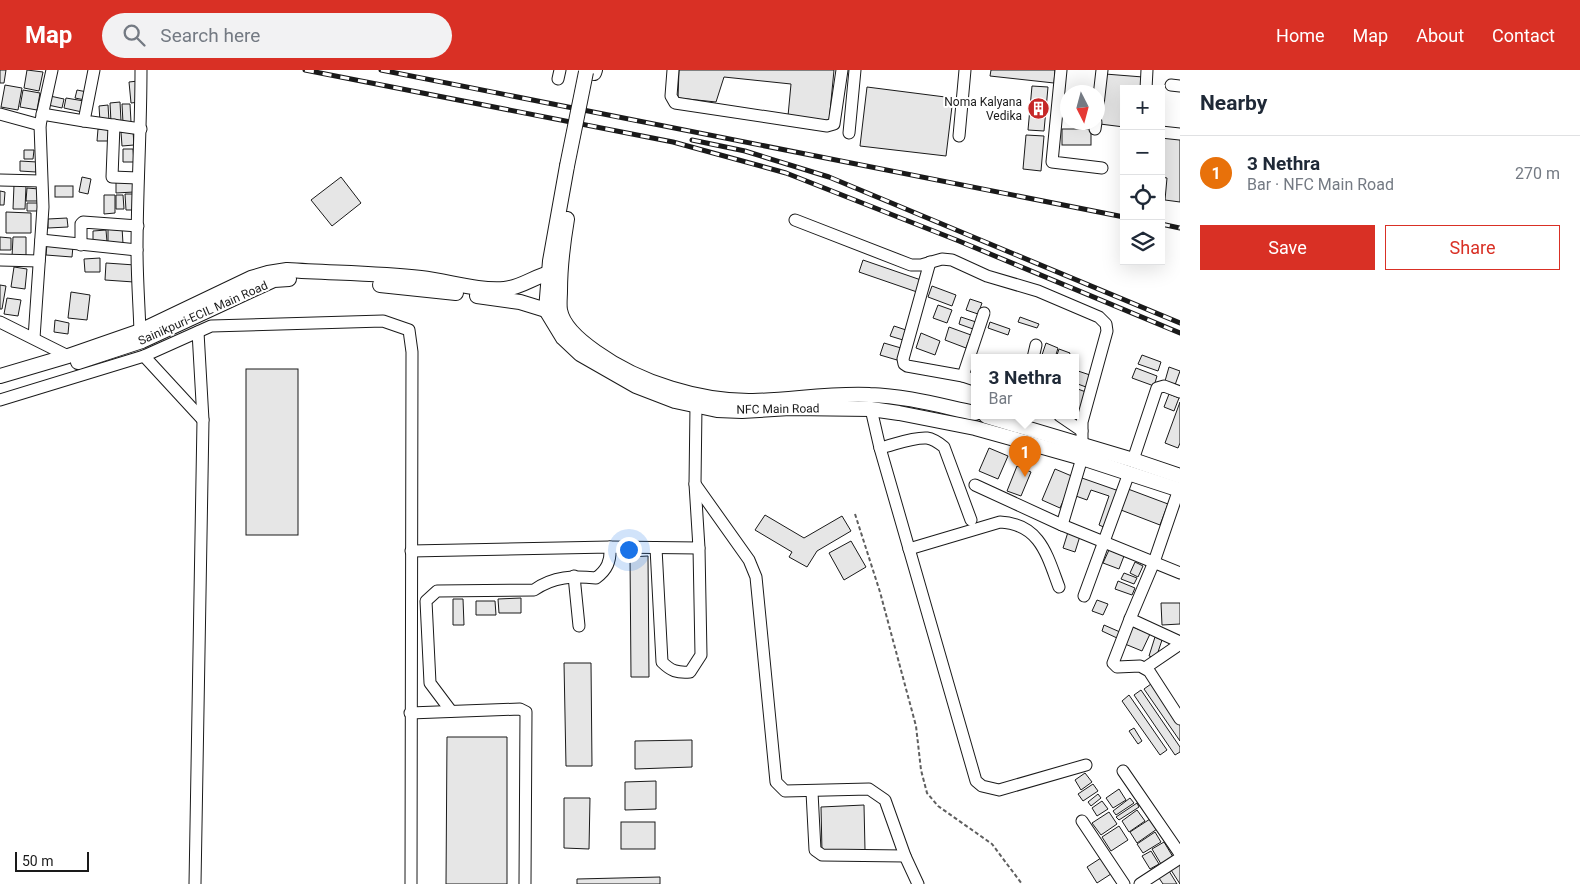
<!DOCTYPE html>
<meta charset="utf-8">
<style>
:root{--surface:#fff;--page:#f2f2f3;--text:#1f2937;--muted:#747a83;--line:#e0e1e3;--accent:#d93025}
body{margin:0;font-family:Roboto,sans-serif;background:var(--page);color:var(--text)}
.controls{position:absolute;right:15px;top:15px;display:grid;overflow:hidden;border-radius:0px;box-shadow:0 5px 20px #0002}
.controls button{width:45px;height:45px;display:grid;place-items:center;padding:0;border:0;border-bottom:1px solid var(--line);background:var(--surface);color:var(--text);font:25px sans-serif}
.compass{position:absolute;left:1060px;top:15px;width:45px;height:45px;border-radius:50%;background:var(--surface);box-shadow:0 5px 20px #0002;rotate:174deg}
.scale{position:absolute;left:15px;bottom:12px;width:74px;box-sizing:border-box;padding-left:5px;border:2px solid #1a1a1a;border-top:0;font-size:14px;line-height:18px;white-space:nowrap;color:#1a1a1a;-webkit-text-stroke:4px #fff;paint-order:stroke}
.you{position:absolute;left:628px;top:479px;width:18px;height:18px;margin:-12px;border:4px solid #fff;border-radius:50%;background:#1a73e8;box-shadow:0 0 0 8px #1a73e833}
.badge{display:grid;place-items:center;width:32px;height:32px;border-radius:50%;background:var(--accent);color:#fff;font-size:16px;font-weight:700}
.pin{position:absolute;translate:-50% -41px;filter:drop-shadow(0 1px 2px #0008)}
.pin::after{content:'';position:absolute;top:26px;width:18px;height:15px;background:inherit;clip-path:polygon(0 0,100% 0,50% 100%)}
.popup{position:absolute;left:971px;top:284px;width:108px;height:65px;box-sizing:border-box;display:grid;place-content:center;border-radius:0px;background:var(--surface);filter:drop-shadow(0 1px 4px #0005);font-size:16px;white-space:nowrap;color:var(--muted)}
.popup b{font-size:19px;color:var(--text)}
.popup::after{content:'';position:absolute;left:50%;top:100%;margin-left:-10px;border:10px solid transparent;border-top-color:var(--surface)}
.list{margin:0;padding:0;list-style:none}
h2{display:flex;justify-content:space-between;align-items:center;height:65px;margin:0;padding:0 20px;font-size:21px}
h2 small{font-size:16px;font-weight:400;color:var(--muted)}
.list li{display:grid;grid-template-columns:32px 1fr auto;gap:15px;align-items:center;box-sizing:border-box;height:75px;padding:0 20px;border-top:1px solid var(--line)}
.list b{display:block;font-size:19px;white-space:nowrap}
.list p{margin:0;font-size:16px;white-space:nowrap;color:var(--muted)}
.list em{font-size:16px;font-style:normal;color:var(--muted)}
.actions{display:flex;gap:10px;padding:15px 20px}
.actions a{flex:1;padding:11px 0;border:1px solid var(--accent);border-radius:0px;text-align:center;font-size:18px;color:var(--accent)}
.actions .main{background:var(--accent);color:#fff}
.icon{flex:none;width:28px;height:28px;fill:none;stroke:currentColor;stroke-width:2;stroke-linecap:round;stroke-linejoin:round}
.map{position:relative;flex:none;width:1180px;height:814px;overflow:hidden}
header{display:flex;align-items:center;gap:30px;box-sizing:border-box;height:70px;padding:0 25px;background:var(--accent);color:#fff}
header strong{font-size:24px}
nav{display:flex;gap:28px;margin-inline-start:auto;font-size:18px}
.search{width:350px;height:45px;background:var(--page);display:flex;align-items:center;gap:12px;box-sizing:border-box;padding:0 18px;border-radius:28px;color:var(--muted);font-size:19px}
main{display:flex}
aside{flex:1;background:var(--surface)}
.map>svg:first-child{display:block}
.building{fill:#e6e6e6;stroke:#1a1a1a}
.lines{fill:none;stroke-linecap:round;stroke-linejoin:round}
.minor-casing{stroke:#1a1a1a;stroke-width:13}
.major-casing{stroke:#1a1a1a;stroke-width:16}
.path{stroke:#5f5f5f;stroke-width:2;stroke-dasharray:4 2.5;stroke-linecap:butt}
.minor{stroke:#fff;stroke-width:11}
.major{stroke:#fff;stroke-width:14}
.rail-casing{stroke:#1a1a1a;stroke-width:5}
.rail{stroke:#fff;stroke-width:3;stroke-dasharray:9;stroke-linecap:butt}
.major-bridge-casing{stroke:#1a1a1a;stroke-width:16;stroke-linecap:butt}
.major-bridge{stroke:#fff;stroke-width:14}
.labels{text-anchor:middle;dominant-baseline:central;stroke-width:4;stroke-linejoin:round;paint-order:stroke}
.poi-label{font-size:12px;fill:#1a1a1a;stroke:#fff;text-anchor:end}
.street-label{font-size:12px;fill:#1a1a1a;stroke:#fff}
</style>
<header>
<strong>Map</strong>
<div class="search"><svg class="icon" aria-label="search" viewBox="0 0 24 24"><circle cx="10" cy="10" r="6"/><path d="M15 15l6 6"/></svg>Search here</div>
<nav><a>Home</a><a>Map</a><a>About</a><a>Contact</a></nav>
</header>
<main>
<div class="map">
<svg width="1180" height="814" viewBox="0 0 1180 814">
<rect width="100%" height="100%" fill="#fff"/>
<g class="building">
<polygon points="0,0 6,0 4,13 0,13"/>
<polygon points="27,0 43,2 39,21 24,18"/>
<polygon points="679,0 834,0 829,52 788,46 791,14 724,7 716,32 678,28"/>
<polygon points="991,0 1055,0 1054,13 990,6"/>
<polygon points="1105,4 1143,7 1142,19 1124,19 1124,57 1100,54"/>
<polygon points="138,11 139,32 131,33 129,12"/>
<polygon points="5,15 22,18 18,40 1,37"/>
<polygon points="1032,16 1048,17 1044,61 1028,60"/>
<polygon points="867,17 953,28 946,86 860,76"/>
<polygon points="23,20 40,23 37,40 20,37"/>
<polygon points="77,20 87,22 85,30 75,28"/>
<polygon points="50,26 64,29 62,38 48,35"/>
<polygon points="66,28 84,31 82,42 64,38"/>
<polygon points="120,32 121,51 111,52 110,33"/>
<polygon points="122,34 130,34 131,52 123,53"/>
<polygon points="108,35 109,51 100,52 99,36"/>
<polygon points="98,59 112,60 111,71 97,71"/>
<rect x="1062" y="59" width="29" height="16"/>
<polygon points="133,61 134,75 122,76 121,62"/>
<polygon points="1161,64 1180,66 1180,132 1165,130 1167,108 1161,107"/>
<polygon points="1026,65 1044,66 1041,101 1023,99"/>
<polygon points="123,79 133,79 134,92 123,92"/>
<polygon points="24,80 34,80 33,89 24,89"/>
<polygon points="20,91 37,92 36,102 20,101"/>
<polygon points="82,107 91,109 88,124 79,122"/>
<polygon points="341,107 361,133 332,156 311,130"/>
<polygon points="134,110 134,122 116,123 116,111"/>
<polygon points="14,115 26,116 25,139 13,139"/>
<rect x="55" y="116" width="18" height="11"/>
<polygon points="27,118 39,119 39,131 26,131"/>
<polygon points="0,121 5,122 4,135 0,135"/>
<polygon points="125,124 134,124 135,140 126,140"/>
<polygon points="104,125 115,125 115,143 104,144"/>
<polygon points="116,125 123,125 124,139 116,139"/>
<polygon points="27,133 41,133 40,141 27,141"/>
<polygon points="6,142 31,143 31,163 6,163"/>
<polygon points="67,148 68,157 48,158 48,149"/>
<polygon points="122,157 123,174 108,174 108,158"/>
<polygon points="106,160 107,172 93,172 93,161"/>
<polygon points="0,167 11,168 11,180 0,180"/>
<polygon points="13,167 26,167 26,188 12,187"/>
<polygon points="47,174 73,176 72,187 46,185"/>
<polygon points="100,188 100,202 85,202 84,189"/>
<polygon points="863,190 921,210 917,222 859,202"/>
<polygon points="106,193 135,195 134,212 105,210"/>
<polygon points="14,197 27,199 25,219 11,217"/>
<polygon points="0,215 6,216 2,239 0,239"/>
<polygon points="932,216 956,225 952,236 928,227"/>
<polygon points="71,222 90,225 87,250 68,248"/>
<polygon points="7,228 21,230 18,246 4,244"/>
<polygon points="970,229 982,233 978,244 966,240"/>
<polygon points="938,235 952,240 947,253 933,248"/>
<polygon points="961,247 976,252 973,259 959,254"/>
<polygon points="1020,247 1039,254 1037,258 1018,252"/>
<polygon points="55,250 69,253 68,264 54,262"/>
<polygon points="990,252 1010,259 1008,265 988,258"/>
<polygon points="894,256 906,260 903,270 890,266"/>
<polygon points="949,257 971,265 966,278 945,270"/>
<polygon points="921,263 940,271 935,285 916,278"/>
<polygon points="884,273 901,278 897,290 880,285"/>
<polygon points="1046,273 1058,278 1055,288 1041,288"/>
<polygon points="1059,279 1070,283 1068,288 1056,288"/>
<polygon points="1142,285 1161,292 1158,301 1138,294"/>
<polygon points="1169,297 1180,301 1175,315 1165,311"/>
<polygon points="1136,298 1157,306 1154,316 1132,308"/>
<rect x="246" y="299" width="52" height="166"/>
<polygon points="1078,301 1090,305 1086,317 1075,313"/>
<polygon points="1075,318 1086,322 1080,340 1075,338"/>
<polygon points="1169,324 1179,328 1174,341 1164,337"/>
<polygon points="1180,332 1180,373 1178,378 1165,373"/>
<polygon points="989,378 1008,386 998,409 979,401"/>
<polygon points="1017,396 1031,402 1021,426 1007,421"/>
<polygon points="1055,399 1074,407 1060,438 1042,430"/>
<polygon points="1079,407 1119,421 1106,458 1099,455 1109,426 1091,420 1087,430 1073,425"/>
<polygon points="1128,419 1168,434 1160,455 1121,440"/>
<polygon points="765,445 804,468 842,446 851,461 817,481 807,497 789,487 792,482 755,460"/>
<polygon points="1068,462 1080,466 1075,482 1063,478"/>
<polygon points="851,471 866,497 844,510 829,483"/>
<polygon points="1109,480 1124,486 1119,499 1103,493"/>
<polygon points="648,486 649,607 631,607 630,487"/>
<polygon points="1135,492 1143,496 1138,507 1130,503"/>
<polygon points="1124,503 1137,508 1134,514 1121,509"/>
<polygon points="1118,511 1135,518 1132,525 1115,519"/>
<polygon points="521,528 521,543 499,543 498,529"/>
<polygon points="453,529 463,529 464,555 453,555"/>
<polygon points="1097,530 1108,534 1103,545 1092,541"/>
<polygon points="476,531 495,531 496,545 476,545"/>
<polygon points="1161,533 1180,533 1180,554 1162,555"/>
<polygon points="1104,555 1120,562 1117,568 1102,561"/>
<polygon points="1133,557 1150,564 1142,581 1125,574"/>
<polygon points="1155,567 1162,570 1156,588 1149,586"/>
<polygon points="564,593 591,593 592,696 566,696"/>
<polygon points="1151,614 1180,655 1180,671 1144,619"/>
<polygon points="1141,620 1180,677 1180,682 1175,685 1134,625"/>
<polygon points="1129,625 1167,680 1160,685 1122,631"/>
<polygon points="1134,658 1142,671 1138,674 1129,661"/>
<polygon points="447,667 507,667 507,814 446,814"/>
<polygon points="692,670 692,697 635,699 635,671"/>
<polygon points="1085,703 1092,712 1081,720 1075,710"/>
<polygon points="656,711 656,739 625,740 625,712"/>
<polygon points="1093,714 1098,721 1083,731 1078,724"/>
<polygon points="1119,719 1126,730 1113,738 1106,728"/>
<polygon points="1098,724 1101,728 1091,736 1088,732"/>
<polygon points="564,728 590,728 589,779 564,778"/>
<polygon points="1130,728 1134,733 1116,745 1113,741"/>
<polygon points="1102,731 1108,739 1097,746 1092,738"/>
<polygon points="1137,733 1139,737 1119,750 1116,747"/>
<polygon points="864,735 865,780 822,782 821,737"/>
<polygon points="1137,740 1145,751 1129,762 1122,751"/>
<polygon points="1109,742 1117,754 1101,765 1092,753"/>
<polygon points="1150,749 1157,759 1137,773 1130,762"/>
<rect x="621" y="752" width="34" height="27"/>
<polygon points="1119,756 1128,770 1111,781 1102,767"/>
<polygon points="1155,762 1161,772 1143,783 1137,774"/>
<polygon points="1164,772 1173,787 1161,794 1152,779"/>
<polygon points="1151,781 1159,794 1150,799 1142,786"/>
<polygon points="1104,786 1114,802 1097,813 1087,797"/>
<polygon points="1179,794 1180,795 1180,814 1171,800"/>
<polygon points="1169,801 1177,814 1163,814 1159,808"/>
<polygon points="660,807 660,814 577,814 577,809"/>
</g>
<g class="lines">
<defs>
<g id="minor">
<polyline points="94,0 84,51 141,59"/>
<polyline points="673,0 671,26 675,33 827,56 834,54 842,0"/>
<polyline points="1061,0 1052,92 1102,98"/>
<polyline points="558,9 560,0"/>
<polyline points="1171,15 1180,16"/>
<polyline points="1146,19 1147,0"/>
<polyline points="1098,35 1102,0"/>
<polyline points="0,44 40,55"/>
<polyline points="42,44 84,51"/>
<polyline points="114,55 112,107 138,108"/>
<polyline points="1095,59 1096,52"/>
<polyline points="1161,62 1180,64"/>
<polyline points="849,63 855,0"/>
<polyline points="959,66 965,0"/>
<polyline points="0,110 41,111"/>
<polyline points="795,150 911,195 921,195 942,189 952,190 987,206 1038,221 1099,247 1106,254 1107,261 1082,352 1082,374"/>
<polyline points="41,170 137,180"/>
<polyline points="81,175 81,154 83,152 138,156"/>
<polyline points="0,190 39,191"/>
<polyline points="930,192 903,289 904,294 907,296 963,306 975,310"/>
<polyline points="0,252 68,286"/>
<path d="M 140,261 C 139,234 137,207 137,180 C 137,120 141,60 141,0"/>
<polyline points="34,268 43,137 40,55 52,0"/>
<polyline points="144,286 203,350"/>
<polyline points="1033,288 1036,275"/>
<polyline points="963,306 984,243"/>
<polyline points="0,330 144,286 211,256 383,251 409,260 412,282 411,814"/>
<polyline points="871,339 880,378 976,711 982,716 999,720 1086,695"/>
<polyline points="1060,346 1082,361"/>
<path d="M 880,378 C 894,375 912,367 927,368 C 934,369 939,373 944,377 L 971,450"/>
<polyline points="1133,390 1157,318 1164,316 1180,322"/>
<polyline points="695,414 749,490 756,507 776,712 785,721 869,719 885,730 905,786 918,814"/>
<polyline points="975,415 1062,455 1180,503"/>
<polyline points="1179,419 1154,492 1130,549 1113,593 1117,597 1140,596 1149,601 1180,649"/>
<polyline points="1062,455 1082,388"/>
<path d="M 656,478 L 662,592 C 671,601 677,603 690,602 L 701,585 L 699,478"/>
<path d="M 909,479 L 1000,452 C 1040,454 1047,485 1059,517"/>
<polyline points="411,481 610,477 699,478 695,414 696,336"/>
<polyline points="574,506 579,556"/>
<polyline points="1084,526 1129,403"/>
<polyline points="1130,549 1180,572"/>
<polyline points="1145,598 1180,574"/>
<path d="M 451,641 L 430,613 L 426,531 L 437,521 L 534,520 C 554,506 573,506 596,508 C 607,500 611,491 610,477"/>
<polyline points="410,643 520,639 526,642 525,814"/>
<polyline points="1123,701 1180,784"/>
<polyline points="812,722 815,780 822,785 905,786"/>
<polyline points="1082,751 1124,814"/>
<polyline points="195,814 203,350 198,262"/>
<polyline points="1140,814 1180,788"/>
</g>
<g id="major">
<polyline points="594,3 595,0"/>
<polyline points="567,96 550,191 546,240 563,268 580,284 636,316 675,331 717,340 742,341 790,338 871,339 899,343 975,358 1082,388 1180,420"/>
<path d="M 567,149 C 563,173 560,197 560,221 C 560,227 559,234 560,240 C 563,257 583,273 596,282 C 639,313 701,332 753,331 C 792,330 831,323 870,325 C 906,326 941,336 975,343"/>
<polyline points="380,215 456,223"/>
<polyline points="477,226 520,232 546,240 554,241"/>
<polyline points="78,292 142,271 252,220 274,210 289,209"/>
<path d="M 0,306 L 68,286 L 140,261 L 251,208 L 268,203 L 287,200 C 332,203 377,203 421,208 C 449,211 476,221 504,219 C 522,218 537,204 555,202"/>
<polyline points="986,346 1133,390 1180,406"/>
</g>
</defs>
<use href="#minor" class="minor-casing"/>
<use href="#major" class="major-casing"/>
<polyline class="path" points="855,444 880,522 916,656 921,700 927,723 938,736 992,774 1022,814"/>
<use href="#minor" class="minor"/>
<use href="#major" class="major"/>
<defs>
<g id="rail">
<polyline points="305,0 673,72 786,103 959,171 1180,263"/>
<polyline points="381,0 1124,147"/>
<polyline points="692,70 745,81 829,107 1180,253"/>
<polyline points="1161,154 1180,158"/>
</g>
</defs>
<use href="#rail" class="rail-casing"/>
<use href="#rail" class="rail"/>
<defs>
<polyline id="major-bridge" points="567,96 586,2"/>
</defs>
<use href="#major-bridge" class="major-bridge-casing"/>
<use href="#major-bridge" class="major-bridge"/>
</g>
<defs>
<symbol id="building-disc" viewBox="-11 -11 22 22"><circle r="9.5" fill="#c62828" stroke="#fff"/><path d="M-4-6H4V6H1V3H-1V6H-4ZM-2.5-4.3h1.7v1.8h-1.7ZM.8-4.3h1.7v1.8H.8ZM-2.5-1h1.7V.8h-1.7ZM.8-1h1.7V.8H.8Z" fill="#fff"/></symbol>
</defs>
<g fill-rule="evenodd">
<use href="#building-disc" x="1026" y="26" width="25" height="25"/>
</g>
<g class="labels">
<g class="poi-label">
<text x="1022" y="32">Noma Kalyana<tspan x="1022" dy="14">Vedika</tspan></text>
</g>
<g class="street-label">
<text transform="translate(203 243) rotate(-24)">Sainikpuri-ECIL Main Road</text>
<text transform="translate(778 339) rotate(-1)">NFC Main Road</text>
</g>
</g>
</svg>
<div class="controls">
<button>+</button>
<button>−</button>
<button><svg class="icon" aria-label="locate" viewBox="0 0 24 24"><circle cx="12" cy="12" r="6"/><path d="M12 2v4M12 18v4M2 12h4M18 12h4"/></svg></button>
<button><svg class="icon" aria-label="layers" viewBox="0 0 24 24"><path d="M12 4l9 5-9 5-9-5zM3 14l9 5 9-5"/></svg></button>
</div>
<svg class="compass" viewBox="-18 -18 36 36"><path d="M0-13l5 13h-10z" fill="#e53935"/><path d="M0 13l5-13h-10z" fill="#747a83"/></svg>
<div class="scale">50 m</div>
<div class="you"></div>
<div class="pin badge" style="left:1025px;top:407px;background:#e8710a">1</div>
<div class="popup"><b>3 Nethra</b>Bar</div>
</div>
<aside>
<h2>Nearby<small></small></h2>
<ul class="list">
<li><span class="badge" style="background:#e8710a">1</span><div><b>3 Nethra</b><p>Bar · NFC Main Road</p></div><em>270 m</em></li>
</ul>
<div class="actions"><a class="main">Save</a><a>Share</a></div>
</aside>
</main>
